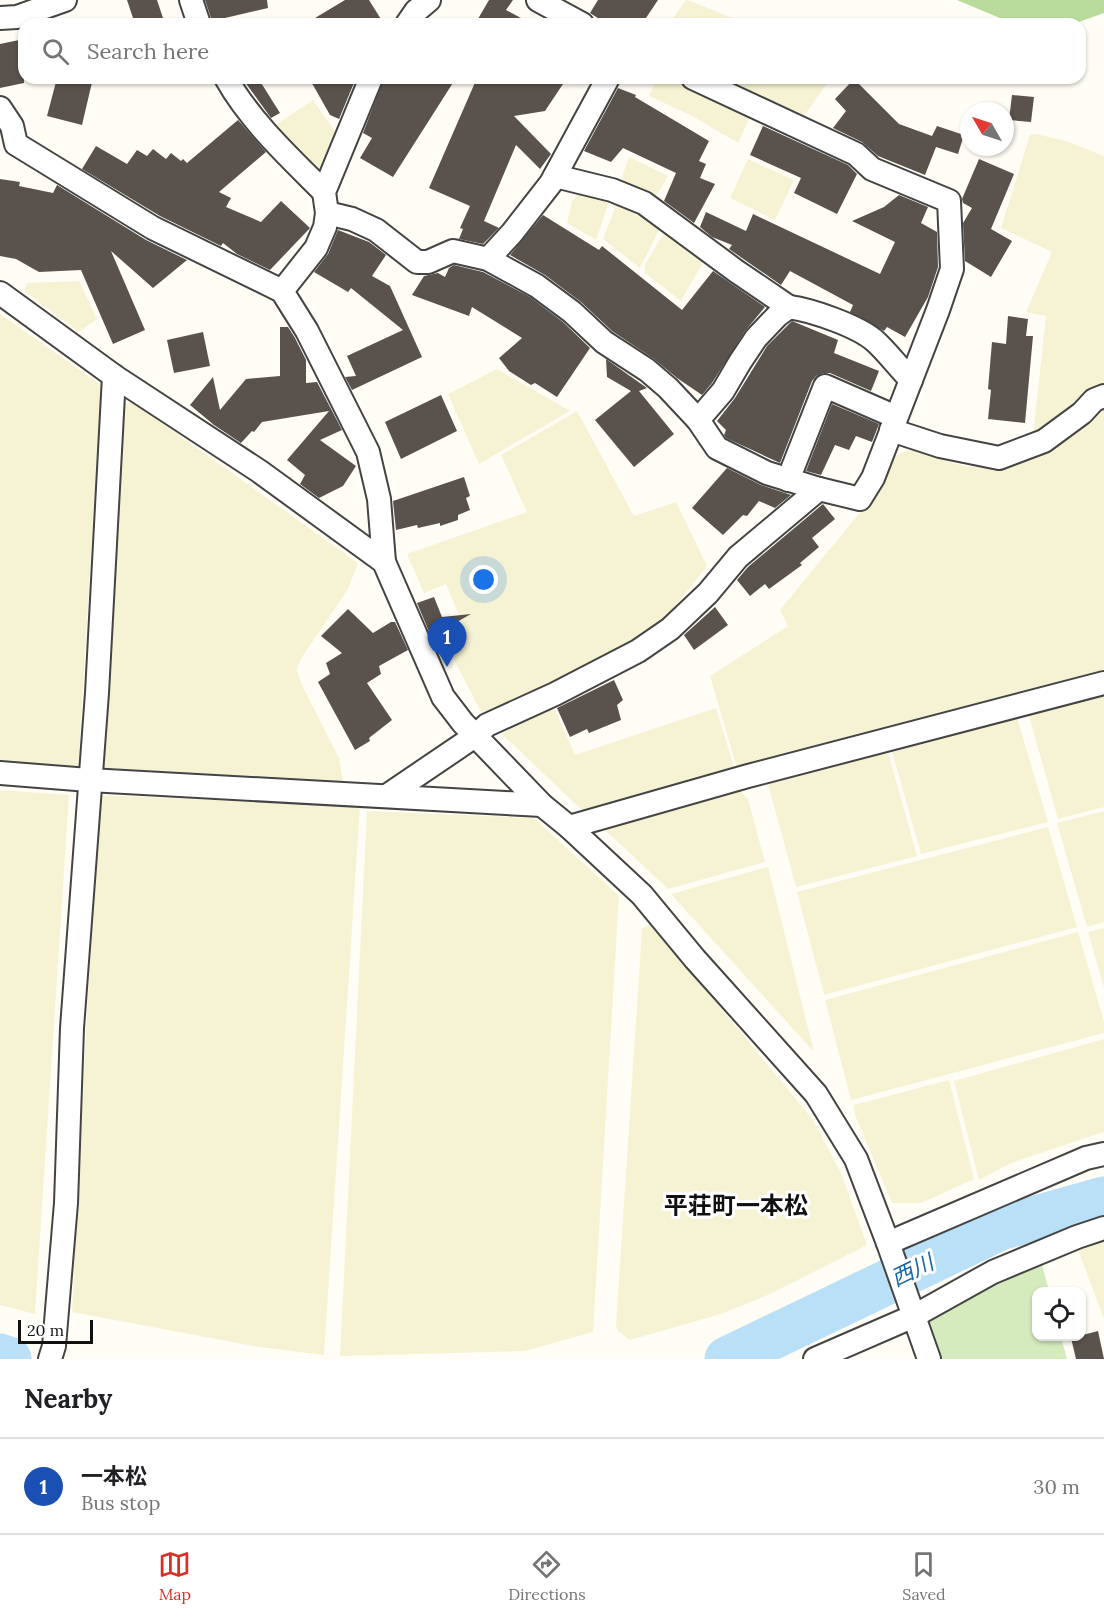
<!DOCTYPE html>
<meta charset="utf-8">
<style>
:root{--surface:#fff;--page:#f2f2f2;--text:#202124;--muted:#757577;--line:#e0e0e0;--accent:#d93025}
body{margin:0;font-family:Lora,"Noto Sans JP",serif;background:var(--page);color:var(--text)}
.controls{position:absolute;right:18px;bottom:18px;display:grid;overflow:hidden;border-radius:12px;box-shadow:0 2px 4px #0004}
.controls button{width:54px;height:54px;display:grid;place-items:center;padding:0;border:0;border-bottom:2px solid var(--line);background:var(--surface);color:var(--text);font:30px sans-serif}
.compass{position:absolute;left:960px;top:102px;width:54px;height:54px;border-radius:50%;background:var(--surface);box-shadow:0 2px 4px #0004;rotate:309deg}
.scale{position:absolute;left:18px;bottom:15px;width:75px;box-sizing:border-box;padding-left:6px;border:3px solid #111;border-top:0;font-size:16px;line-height:21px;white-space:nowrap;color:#111;-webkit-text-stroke:4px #fff;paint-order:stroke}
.you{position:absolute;left:484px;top:580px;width:21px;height:21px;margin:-15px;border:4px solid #fff;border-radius:50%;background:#1a73e8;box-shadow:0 0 0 9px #1a73e833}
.badge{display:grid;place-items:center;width:39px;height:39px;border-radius:50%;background:var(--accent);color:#fff;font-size:20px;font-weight:700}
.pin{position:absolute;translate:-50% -50px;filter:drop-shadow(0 2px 3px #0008)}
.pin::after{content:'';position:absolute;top:32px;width:21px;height:18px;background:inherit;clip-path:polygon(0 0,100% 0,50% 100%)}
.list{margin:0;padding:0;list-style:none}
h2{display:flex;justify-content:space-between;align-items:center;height:78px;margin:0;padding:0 24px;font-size:26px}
h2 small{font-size:20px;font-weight:400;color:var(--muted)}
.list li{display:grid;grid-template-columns:39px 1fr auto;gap:18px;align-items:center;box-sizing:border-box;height:96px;padding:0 24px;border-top:2px solid var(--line)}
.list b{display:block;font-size:22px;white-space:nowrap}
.list p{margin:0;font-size:20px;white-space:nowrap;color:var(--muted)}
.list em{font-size:20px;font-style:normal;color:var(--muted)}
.icon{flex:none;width:33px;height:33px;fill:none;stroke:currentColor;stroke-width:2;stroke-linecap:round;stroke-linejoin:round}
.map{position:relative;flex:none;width:1104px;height:1359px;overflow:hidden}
.search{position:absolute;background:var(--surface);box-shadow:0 2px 4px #0004;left:18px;right:18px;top:18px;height:66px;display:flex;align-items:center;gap:15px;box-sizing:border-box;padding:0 21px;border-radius:18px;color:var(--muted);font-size:22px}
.sheet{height:174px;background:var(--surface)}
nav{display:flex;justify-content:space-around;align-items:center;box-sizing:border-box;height:84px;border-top:2px solid var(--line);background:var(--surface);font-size:16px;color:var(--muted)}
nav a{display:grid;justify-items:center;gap:3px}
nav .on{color:var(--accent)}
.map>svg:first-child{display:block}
.farmland{fill:#f6f3d4}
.green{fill:#d5ebbd}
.forest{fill:#b9dc9c}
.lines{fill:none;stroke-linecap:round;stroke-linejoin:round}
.river{stroke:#b9e0f7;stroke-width:45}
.building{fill:#5a524d}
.minor-casing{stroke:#444;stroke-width:26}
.minor{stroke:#fff;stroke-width:22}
.labels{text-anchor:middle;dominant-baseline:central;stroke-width:6;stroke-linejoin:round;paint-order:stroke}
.water-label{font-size:22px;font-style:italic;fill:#1768a6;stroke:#fff}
.quarter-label{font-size:24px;font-weight:bold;fill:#111;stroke:#fff}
</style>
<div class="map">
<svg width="1104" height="1359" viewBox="0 0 1104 1359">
<rect width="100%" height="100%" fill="#fffdf5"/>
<g class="farmland">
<polygon points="686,0 688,0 747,24 669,24"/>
<polygon points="657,78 675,78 751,115 738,143 692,116 649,96"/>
<polygon points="719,78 831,78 803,117"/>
<polygon points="313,100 339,137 322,182 271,128"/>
<polygon points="1036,134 1066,141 1104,156 1104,386 1087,400 1033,435 1046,316 1026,312 1052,252 1001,228 1030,135"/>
<polygon points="629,157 668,176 652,203 618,188"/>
<polygon points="748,159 794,180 775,220 730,198"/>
<polygon points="586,186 611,196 596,240 567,223 572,201"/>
<polygon points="619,198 662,224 640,268 603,239"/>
<polygon points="667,230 706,257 681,301 645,273 645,265 660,239"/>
<polygon points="79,281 97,319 79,332 24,291 27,283"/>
<polygon points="0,314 101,385 78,772 0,766"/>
<polygon points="497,369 570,411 479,464 448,394"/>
<polygon points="132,402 358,563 348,589 300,660 297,670 302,685 339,758 343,782 103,768 99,762 124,404"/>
<polygon points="1104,404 1104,676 738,772 710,676 788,626 780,610 871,499 893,458 905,451 915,450 926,455 964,466 980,467 1006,464"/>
<polygon points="577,411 634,516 676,502 707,566 663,621 626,648 562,685 481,712 448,648 465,630 446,584 424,593 407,554 527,512 501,455"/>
<polygon points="1104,696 1104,807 1058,819 1029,716"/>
<polygon points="553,706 575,755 716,708 735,770 587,815 502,734"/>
<polygon points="1017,718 1048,822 921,854 892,751"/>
<polygon points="888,752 917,856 796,887 768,784"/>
<polygon points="0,790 69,795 35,1314 0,1305"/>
<polygon points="739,790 748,799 765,862 668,889 603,828"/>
<polygon points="98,795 360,806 324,1355 259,1347 72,1312"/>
<polygon points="367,811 534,818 619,896 593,1332 525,1351 340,1356"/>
<polygon points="1104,811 1104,922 1087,927 1057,823"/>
<polygon points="1048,827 1077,927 824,995 797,892"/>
<polygon points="768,867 814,1052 671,894"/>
<polygon points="651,923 813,1120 841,1173 867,1245 770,1294 721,1314 630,1340 618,1331 616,1325 642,929"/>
<polygon points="1104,928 1104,988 1088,932"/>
<polygon points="1078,932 1104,1022 1104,1033 851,1100 825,1000"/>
<polygon points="1104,1039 1104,1132 1011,1163 979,1180 954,1081"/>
<polygon points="949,1080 974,1179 921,1203 892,1203 855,1115 854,1105"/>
<polygon points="1104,1238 1104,1319 1077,1247"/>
</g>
<polygon class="green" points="1041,1261 1049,1291 1036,1292 1036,1336 1061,1337 1067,1359 939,1359 926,1324 937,1310"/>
<polygon class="forest" points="957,0 1104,0 1104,13 1073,24 1014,24"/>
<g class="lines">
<g class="river">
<polyline points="0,1356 9,1359"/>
<polyline points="727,1359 1000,1228 1104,1199"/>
</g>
</g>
<g class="building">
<polygon points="127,0 157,0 165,24 135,24"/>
<polygon points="205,0 267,0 268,8 212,21"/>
<polygon points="345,0 369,0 384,24 305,24"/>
<polygon points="489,0 513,0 506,10 532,24 475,24"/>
<polygon points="598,0 658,0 642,24 607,24 590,13"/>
<polygon points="24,39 24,83 0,88 0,44"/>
<polygon points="57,78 93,78 82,125 47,116"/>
<polygon points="242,78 258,78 280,113 271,118"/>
<polygon points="309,78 356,78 339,119 330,115"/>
<polygon points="384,78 456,78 393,177 360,158 372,138 363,133"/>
<polygon points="477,78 567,78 545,111 514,116 551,154 540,169 516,145 484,221 499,228 483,244 459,239 463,229 460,228 470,206 429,188"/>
<polygon points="854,79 899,124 932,136 937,126 964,135 958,154 936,147 925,175 878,156 862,142 833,128 846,111 835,99"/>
<polygon points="618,88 636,95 635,97 709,141 699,161 706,164 700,178 715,184 694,223 664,201 676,173 623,148 611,162 584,151"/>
<polygon points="1012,95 1034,97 1031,122 1009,120"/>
<polygon points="238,120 266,152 219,192 231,198 226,207 261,222 281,201 310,228 270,270 237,254 223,243 221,246 160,216 82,169 96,146 127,164 137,150 147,156 153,149 166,159 171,153 181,161 183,159 187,163"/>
<polygon points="763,126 848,165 857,174 837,214 794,193 801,178 750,155"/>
<polygon points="979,159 1014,174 991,229 1012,241 991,277 965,261 963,223 972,208 963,203 962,199"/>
<polygon points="0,179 20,182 19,186 53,193 57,185 146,240 191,262 187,260 153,288 111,251 145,330 113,344 81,270 39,272 16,259 0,256"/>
<polygon points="899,195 928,207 921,223 937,232 938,267 928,297 905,337 887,327 884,331 850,312 853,305 790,271 781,285 729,249 732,245 712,237 700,227 706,212 746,231 753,214 880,274 895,242 852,221 884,207"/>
<polygon points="543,215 599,250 602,246 682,310 713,271 765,307 745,331 712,383 702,395 677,378 654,359 612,331 581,302 545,275 510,255"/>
<polygon points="338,230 369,242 386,255 372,276 390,286 422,357 352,390 345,377 356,376 347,356 403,330 351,288 348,292 314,272 328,254"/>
<polygon points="454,265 483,272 530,297 563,322 590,348 557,397 535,383 531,385 509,371 499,358 522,338 472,307 469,316 412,295 424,276 438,273 445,277 449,268"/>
<polygon points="1008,316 1028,319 1026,336 1033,336 1025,423 988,419 991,390 988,389 992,342 1006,344"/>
<polygon points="792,321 838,340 834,353 879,371 871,391 830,373 823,373 816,376 812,381 780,463 726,438 724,435 726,430 717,421 735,398 767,346"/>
<polygon points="280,327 288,327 295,338 306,360 306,383 317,382 342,430 320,440 356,466 343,486 319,498 300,484 305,475 287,460 329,411 262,422 254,432 252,431 241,443 214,425 190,405 213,377 220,410 246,379 280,376"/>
<polygon points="203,332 210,366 174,373 167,340"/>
<polygon points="606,359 647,388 639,391 674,434 634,467 595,420 631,391 607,377"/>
<polygon points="441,395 457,431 401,459 385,422"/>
<polygon points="832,404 879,424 872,442 856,436 849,450 835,445 821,475 806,471"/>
<polygon points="727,468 761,485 791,495 775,508 759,501 747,516 743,515 723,535 692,508"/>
<polygon points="464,477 470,496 466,498 470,510 458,515 458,520 440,526 440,523 418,528 417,525 396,530 393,501"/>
<polygon points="823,504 835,519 812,538 819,547 800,563 802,565 769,589 765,584 750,596 737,580 748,567"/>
<polygon points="434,597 442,617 471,614 446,628 449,635 433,641 417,603"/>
<polygon points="715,607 728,625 694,650 684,635"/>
<polygon points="348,609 373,633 391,622 395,622 408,650 379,666 381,674 367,683 392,720 369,738 370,741 355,750 318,682 330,674 326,663 342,653 321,636"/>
<polygon points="614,680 623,700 617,705 621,720 589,733 587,729 570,737 557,708"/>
<polygon points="1098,1331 1104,1359 1076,1359 1071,1338"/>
</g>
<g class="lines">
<defs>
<g id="minor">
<polyline points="191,0 199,24"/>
<polyline points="538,0 582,24"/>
<polyline points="0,18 17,17 65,0"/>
<polyline points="407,24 416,11 429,0"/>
<path d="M 226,78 C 250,121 289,157 324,192"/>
<polyline points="0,108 12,126 16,144 153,228 282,291 307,331 368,452 379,499 384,562"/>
<polyline points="555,176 612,190 644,203 736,271 789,307"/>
<polyline points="327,213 352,219 376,230 417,262 428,262 453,251 488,259 537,286 572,312 604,342 647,370 668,388 698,420 717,448 767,473 819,489 860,499 873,478 938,310 952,269 949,201 872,169 856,154 693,78"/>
<polyline points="488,259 512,233 551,183 608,78"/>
<polyline points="282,291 316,248 325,227 327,213 324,192 371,78"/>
<polyline points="0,293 114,376 259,471 384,562 443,697 463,723 542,805 569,827 642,895 695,959 816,1094 856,1159 888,1243 929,1359"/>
<path d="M 698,420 L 723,391 L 740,362 L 756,338 L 778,315 L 789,307 C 811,310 859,326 876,342 C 888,353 899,368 911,380"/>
<polyline points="891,430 940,446 999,458 1044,441 1082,413 1094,400 1104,396"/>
<polyline points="788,480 825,386 896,417"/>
<polyline points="0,773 89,780 542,805"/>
<polyline points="388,795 475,736 487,725 555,694 638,651 670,629 708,593 738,557 819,489"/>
<polyline points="569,827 748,776 1104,683"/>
<polyline points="888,1243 1086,1158 1104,1154"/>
<polyline points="50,1359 54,1346 66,1203 72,1028 97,693 114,376"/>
<polyline points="815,1359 914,1316 993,1272 1077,1237 1104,1228"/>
</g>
</defs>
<use href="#minor" class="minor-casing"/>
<use href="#minor" class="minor"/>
</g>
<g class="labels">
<g class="water-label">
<text transform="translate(912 1270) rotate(-26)">西川</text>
</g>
<g class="quarter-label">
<text x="736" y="1205">平荘町一本松</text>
</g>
</g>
</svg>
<div class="controls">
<button><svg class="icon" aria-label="locate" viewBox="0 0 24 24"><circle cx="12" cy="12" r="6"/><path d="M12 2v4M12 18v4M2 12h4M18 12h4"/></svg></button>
</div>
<svg class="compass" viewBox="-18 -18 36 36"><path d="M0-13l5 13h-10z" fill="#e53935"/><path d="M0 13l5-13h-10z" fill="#757577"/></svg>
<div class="scale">20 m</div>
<div class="you"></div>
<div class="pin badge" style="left:447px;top:667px;background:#1a4fb4">1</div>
<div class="search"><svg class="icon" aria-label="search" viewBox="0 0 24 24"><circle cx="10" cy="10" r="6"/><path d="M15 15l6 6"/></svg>Search here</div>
</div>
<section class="sheet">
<h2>Nearby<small></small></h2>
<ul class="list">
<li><span class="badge" style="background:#1a4fb4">1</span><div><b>一本松</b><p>Bus stop</p></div><em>30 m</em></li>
</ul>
</section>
<nav>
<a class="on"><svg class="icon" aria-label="map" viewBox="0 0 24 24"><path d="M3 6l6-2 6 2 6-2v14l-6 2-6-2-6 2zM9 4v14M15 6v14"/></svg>Map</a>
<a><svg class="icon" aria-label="directions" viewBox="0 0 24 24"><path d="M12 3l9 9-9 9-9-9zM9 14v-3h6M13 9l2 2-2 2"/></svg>Directions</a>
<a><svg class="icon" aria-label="saved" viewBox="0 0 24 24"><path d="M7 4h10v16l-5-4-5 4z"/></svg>Saved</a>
</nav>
